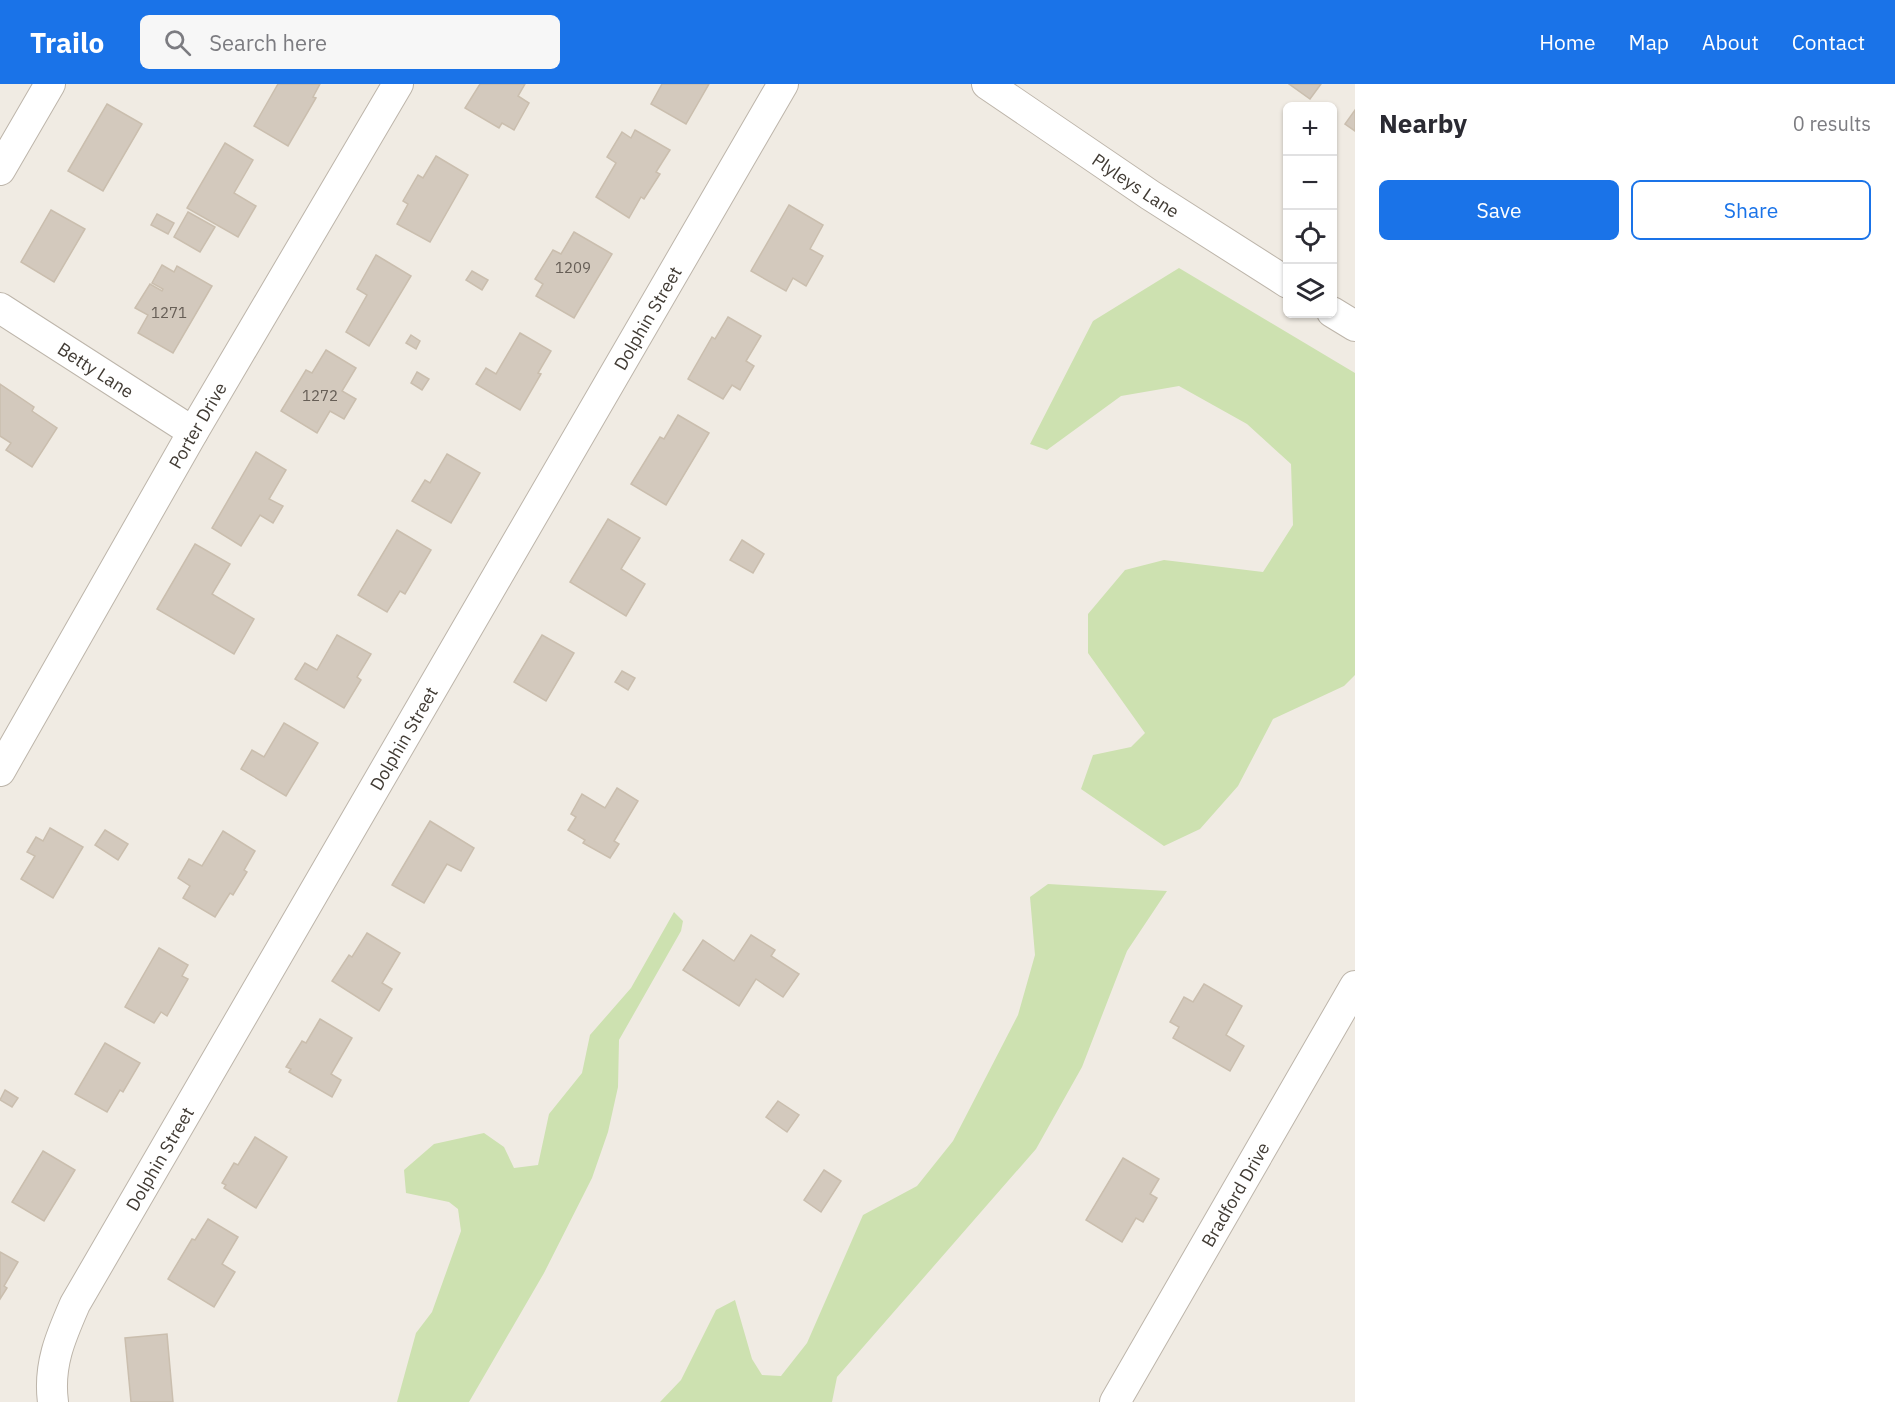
<!DOCTYPE html>
<meta charset="utf-8">
<style>
:root{--surface:#fff;--page:#f7f7f7;--text:#2b2b33;--muted:#7c7c81;--line:#e1e1e2;--accent:#1a73e8}
body{margin:0;font-family:"IBM Plex Sans",sans-serif;background:var(--page);color:var(--text)}
.controls{position:absolute;right:18px;top:18px;display:grid;overflow:hidden;border-radius:9px;box-shadow:0 2px 4px #0004}
.controls button{width:54px;height:54px;display:grid;place-items:center;padding:0;border:0;border-bottom:2px solid var(--line);background:var(--surface);color:var(--text);font:30px sans-serif}
.list{margin:0;padding:0;list-style:none}
h2{display:flex;justify-content:space-between;align-items:center;height:78px;margin:0;padding:0 24px;font-size:26px}
h2 small{font-size:20px;font-weight:400;color:var(--muted)}
.actions{display:flex;gap:12px;padding:18px 24px}
.actions a{flex:1;padding:14px 0;border:2px solid var(--accent);border-radius:9px;text-align:center;font-size:21px;color:var(--accent)}
.actions .main{background:var(--accent);color:#fff}
.icon{flex:none;width:33px;height:33px;fill:none;stroke:currentColor;stroke-width:2;stroke-linecap:round;stroke-linejoin:round}
.map{position:relative;flex:none;width:1355px;height:1318px;overflow:hidden}
header{display:flex;align-items:center;gap:36px;box-sizing:border-box;height:84px;padding:0 30px;background:var(--accent);color:#fff}
header strong{font-size:28px}
nav{display:flex;gap:33px;margin-inline-start:auto;font-size:21px}
.search{width:420px;height:54px;background:var(--page);display:flex;align-items:center;gap:15px;box-sizing:border-box;padding:0 21px;border-radius:9px;color:var(--muted);font-size:22px}
main{display:flex}
aside{flex:1;background:var(--surface)}
.map>svg:first-child{display:block}
.green{fill:#cde1b0}
.building{fill:#d3c9bd;stroke:#cabeae;stroke-width:1.5}
.lines{fill:none;stroke-linecap:round;stroke-linejoin:round}
.minor-casing{stroke:#bdb5aa;stroke-width:32}
.minor{stroke:#fff;stroke-width:30}
.labels{text-anchor:middle;dominant-baseline:central;stroke-width:4.5;stroke-linejoin:round;paint-order:stroke}
.number-label{font-size:15px;fill:#665e56}
.street-label{font-size:18px;fill:#413b34;stroke:#fff}
</style>
<header>
<strong>Trailo</strong>
<div class="search"><svg class="icon" aria-label="search" viewBox="0 0 24 24"><circle cx="10" cy="10" r="6"/><path d="M15 15l6 6"/></svg>Search here</div>
<nav><a>Home</a><a>Map</a><a>About</a><a>Contact</a></nav>
</header>
<main>
<div class="map">
<svg width="1355" height="1318" viewBox="0 0 1355 1318">
<rect width="100%" height="100%" fill="#f0ebe3"/>
<g class="green">
<polygon points="1179,184 1355,289 1355,591 1344,602 1273,635 1238,702 1200,745 1164,762 1081,705 1093,671 1131,663 1145,649 1088,569 1088,530 1125,486 1164,476 1263,488 1293,441 1291,380 1247,340 1179,302 1121,312 1047,366 1030,360 1093,237"/>
<polygon points="1048,800 1167,807 1127,867 1082,983 1036,1065 837,1293 832,1318 660,1318 681,1296 716,1226 735,1216 752,1275 762,1291 781,1292 807,1259 863,1131 917,1102 953,1057 1018,931 1035,871 1030,813"/>
<polygon points="674,828 683,837 681,847 619,956 618,1003 608,1048 592,1094 544,1189 469,1318 397,1318 416,1249 432,1228 461,1147 458,1125 449,1118 406,1109 404,1086 434,1060 484,1049 504,1063 514,1084 538,1081 549,1030 582,989 590,951 631,904"/>
</g>
<g class="building">
<polygon points="278,0 320,0 313,13 316,14 288,62 254,42"/>
<polygon points="480,0 525,0 518,12 529,19 514,46 502,39 499,44 465,24"/>
<polygon points="662,0 709,0 686,40 651,20"/>
<polygon points="1289,0 1321,0 1310,15"/>
<polygon points="107,20 142,40 103,107 68,87"/>
<polygon points="1355,26 1355,47 1345,40"/>
<polygon points="635,46 670,66 656,88 660,90 644,115 641,113 629,134 596,113 616,79 607,73 622,48 631,54"/>
<polygon points="225,59 253,76 234,109 256,122 238,153 187,124"/>
<polygon points="436,72 468,91 430,158 397,140 408,120 403,117 418,91 423,94"/>
<polygon points="789,121 823,141 810,165 823,172 806,202 793,194 786,207 751,187"/>
<polygon points="51,126 85,145 54,198 21,178"/>
<polygon points="188,128 215,143 200,168 174,153"/>
<polygon points="157,130 174,139 168,150 151,141"/>
<polygon points="574,148 612,170 574,234 536,212 543,200 535,195 553,166 561,170"/>
<polygon points="376,171 411,192 369,262 346,248 367,211 357,205"/>
<polygon points="162,181 174,188 177,182 212,202 173,269 138,249 148,231 135,224 150,200 162,207 163,205 152,199"/>
<polygon points="472,187 488,196 482,206 466,196"/>
<polygon points="728,233 761,252 746,277 754,282 740,306 732,301 723,315 688,295 712,253 715,255"/>
<polygon points="520,249 551,267 538,289 541,290 520,326 476,300 486,284 496,290"/>
<polygon points="411,251 420,257 416,265 406,259"/>
<polygon points="326,266 356,284 342,307 356,315 344,335 330,327 317,349 281,327 306,286 312,289"/>
<polygon points="417,288 429,295 422,306 411,299"/>
<polygon points="0,300 34,323 32,327 57,344 32,383 6,366 11,359 0,352"/>
<polygon points="678,331 709,349 666,421 631,400 660,353 664,355"/>
<polygon points="256,368 286,386 269,415 283,422 273,439 260,431 241,462 212,444"/>
<polygon points="447,370 480,389 451,439 412,417 425,396 430,399"/>
<polygon points="608,435 640,454 621,485 645,500 626,532 570,498"/>
<polygon points="397,446 431,466 405,510 400,507 387,528 358,511"/>
<polygon points="742,456 764,470 753,489 730,476"/>
<polygon points="195,460 230,480 212,510 254,535 234,570 157,525"/>
<polygon points="337,551 371,570 357,593 361,596 344,624 295,595 305,579 317,586"/>
<polygon points="542,551 574,569 546,617 514,598"/>
<polygon points="622,587 635,594 628,606 615,598"/>
<polygon points="284,639 318,659 286,712 241,685 252,666 264,673"/>
<polygon points="617,704 638,717 614,757 619,760 610,774 583,759 585,756 568,746 576,733 571,730 582,710 605,724"/>
<polygon points="430,737 474,764 461,787 447,780 424,819 392,801"/>
<polygon points="50,744 83,763 53,814 21,795 35,772 27,768 36,753 43,757"/>
<polygon points="105,746 128,760 118,776 95,761"/>
<polygon points="223,747 255,767 244,786 247,788 233,811 230,809 215,833 183,814 190,802 178,794 189,775 202,782"/>
<polygon points="367,849 400,869 382,899 392,905 379,927 332,897 349,871 352,873"/>
<polygon points="751,851 775,866 771,872 799,890 783,913 756,895 739,922 683,886 703,856 734,877"/>
<polygon points="159,864 188,881 182,892 188,895 167,932 161,928 154,939 125,923"/>
<polygon points="1204,900 1242,922 1226,951 1244,962 1230,987 1173,954 1179,943 1170,938 1184,913 1193,918"/>
<polygon points="320,935 352,954 331,990 341,996 332,1013 289,988 291,985 286,983 302,957 306,959"/>
<polygon points="105,959 140,979 123,1008 120,1006 107,1028 75,1010"/>
<polygon points="5,1006 18,1014 12,1023 0,1016"/>
<polygon points="778,1017 799,1031 787,1048 766,1033"/>
<polygon points="255,1053 287,1073 256,1124 224,1104 226,1101 222,1099 234,1079 238,1081"/>
<polygon points="43,1067 75,1086 44,1137 12,1118"/>
<polygon points="1123,1074 1159,1095 1150,1110 1157,1114 1143,1138 1136,1134 1122,1158 1086,1136"/>
<polygon points="824,1086 841,1097 821,1128 804,1116"/>
<polygon points="208,1135 238,1153 222,1180 235,1188 214,1223 168,1195 192,1155 195,1156"/>
<polygon points="0,1168 18,1178 4,1202 7,1204 0,1215"/>
<polygon points="167,1250 173,1318 131,1318 125,1254"/>
</g>
<g class="lines">
<defs>
<g id="minor">
<path id="s1" d="M 987,0 L 1150,111 L 1288,199"/>
<polyline points="0,86 50,0"/>
<path id="s2" d="M 0,224 L 193,348"/>
<polyline points="1332,228 1355,242"/>
<path id="s3" d="M 0,687 L 193,348 L 398,0"/>
<path id="s4" d="M 53,1318 C 48,1281 61,1252 75,1220 L 783,0"/>
<path id="s5" d="M 1115,1318 L 1355,902"/>
</g>
</defs>
<use href="#minor" class="minor-casing"/>
<use href="#minor" class="minor"/>
</g>
<g class="labels">
<g class="number-label">
<text x="573" y="183">1209</text>
<text x="169" y="228">1271</text>
<text x="320" y="311">1272</text>
</g>
<g class="street-label">
<text stroke="none"><textPath href="#s1" startOffset="180">Plyleys Lane</textPath></text>
<text stroke="none"><textPath href="#s4" startOffset="1242">Dolphin Street</textPath></text>
<text stroke="none"><textPath href="#s2" startOffset="114">Betty Lane</textPath></text>
<text stroke="none"><textPath href="#s3" startOffset="398">Porter Drive</textPath></text>
<text stroke="none"><textPath href="#s4" startOffset="756">Dolphin Street</textPath></text>
<text stroke="none"><textPath href="#s4" startOffset="270">Dolphin Street</textPath></text>
<text stroke="none"><textPath href="#s5" startOffset="240">Bradford Drive</textPath></text>
</g>
</g>
</svg>
<div class="controls">
<button>+</button>
<button>−</button>
<button><svg class="icon" aria-label="locate" viewBox="0 0 24 24"><circle cx="12" cy="12" r="6"/><path d="M12 2v4M12 18v4M2 12h4M18 12h4"/></svg></button>
<button><svg class="icon" aria-label="layers" viewBox="0 0 24 24"><path d="M12 4l9 5-9 5-9-5zM3 14l9 5 9-5"/></svg></button>
</div>
</div>
<aside>
<h2>Nearby<small>0 results</small></h2>
<ul class="list">
</ul>
<div class="actions"><a class="main">Save</a><a>Share</a></div>
</aside>
</main>
